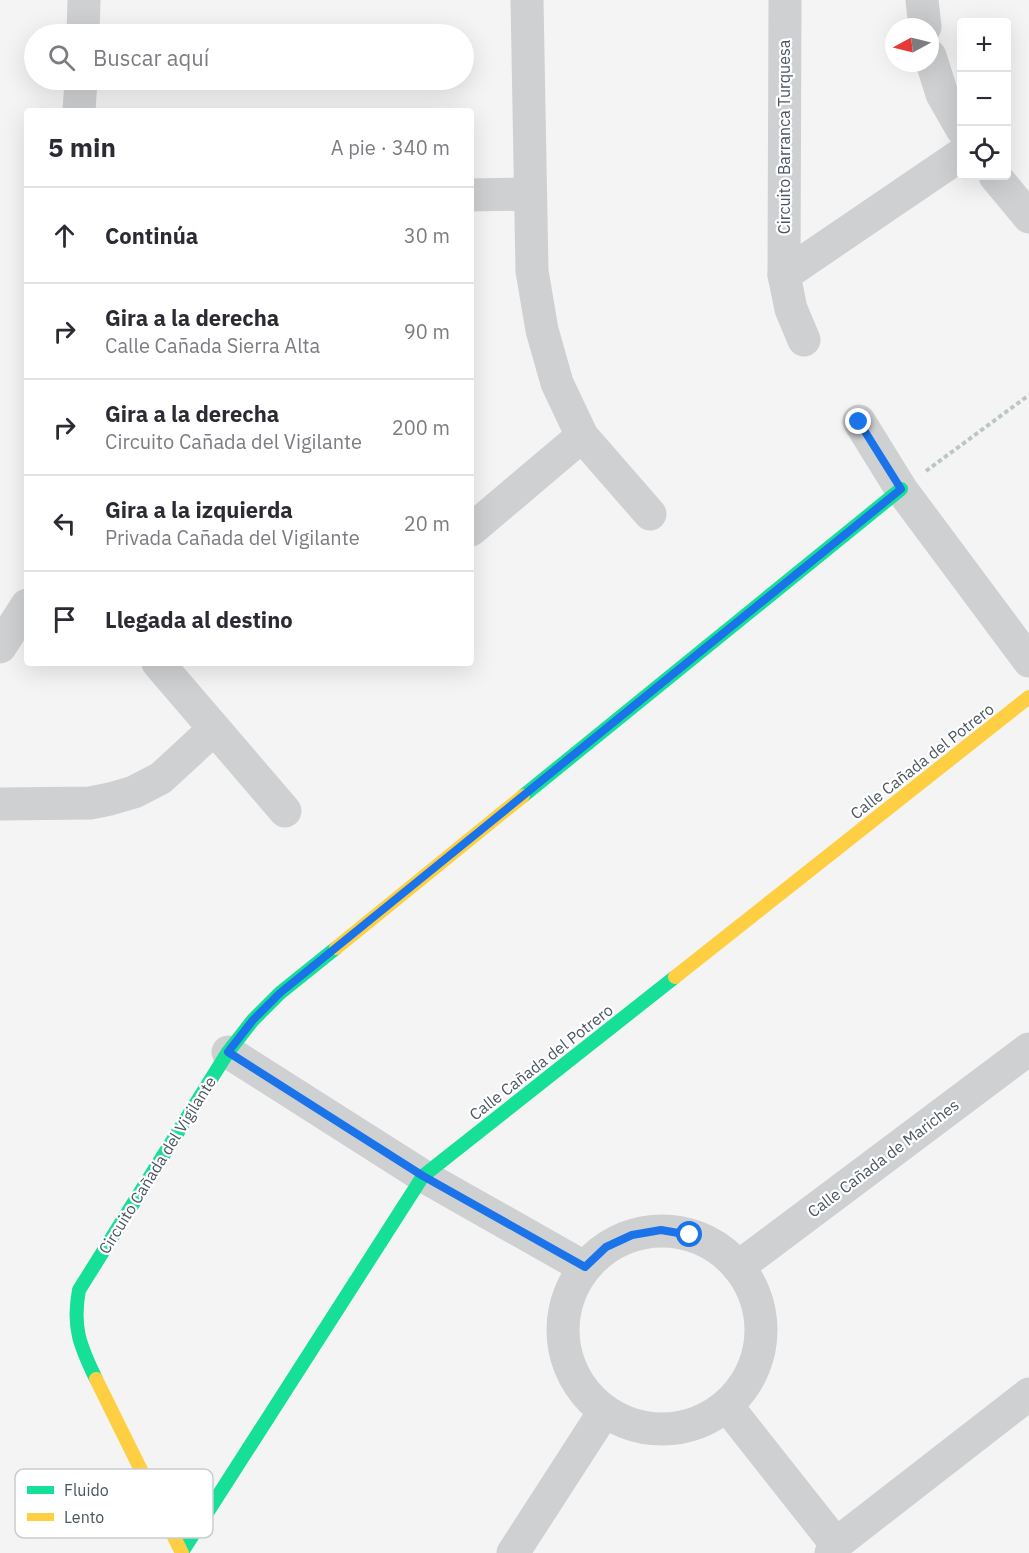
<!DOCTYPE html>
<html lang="es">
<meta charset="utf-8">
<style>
:root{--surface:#fff;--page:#f2f2f3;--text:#2b2b33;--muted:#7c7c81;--line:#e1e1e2}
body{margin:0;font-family:"IBM Plex Sans",sans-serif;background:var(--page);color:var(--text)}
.controls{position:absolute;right:18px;top:18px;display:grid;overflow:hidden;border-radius:6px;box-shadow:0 6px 24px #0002}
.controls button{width:54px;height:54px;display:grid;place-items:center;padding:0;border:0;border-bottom:2px solid var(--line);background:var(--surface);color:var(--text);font:30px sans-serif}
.compass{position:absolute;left:885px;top:18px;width:54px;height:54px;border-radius:50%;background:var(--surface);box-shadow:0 6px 24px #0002;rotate:263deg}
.stop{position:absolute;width:18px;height:18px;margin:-14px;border:4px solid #1a73e8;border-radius:50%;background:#fff}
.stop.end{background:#1a73e8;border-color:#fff;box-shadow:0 2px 6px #0008}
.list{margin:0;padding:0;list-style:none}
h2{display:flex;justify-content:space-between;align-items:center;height:78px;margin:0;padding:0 24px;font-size:26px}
h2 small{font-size:20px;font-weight:400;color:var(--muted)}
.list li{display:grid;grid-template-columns:39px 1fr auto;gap:18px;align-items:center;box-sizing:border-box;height:96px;padding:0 24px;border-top:2px solid var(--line)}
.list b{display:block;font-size:22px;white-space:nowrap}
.list p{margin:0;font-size:20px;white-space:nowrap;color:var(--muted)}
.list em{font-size:20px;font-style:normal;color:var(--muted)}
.icon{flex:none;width:33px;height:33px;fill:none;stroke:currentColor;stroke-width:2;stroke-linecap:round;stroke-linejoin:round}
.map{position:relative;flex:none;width:1029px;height:1553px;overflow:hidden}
.search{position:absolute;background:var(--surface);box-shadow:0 6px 24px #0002;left:24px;top:24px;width:450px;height:66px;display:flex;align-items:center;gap:15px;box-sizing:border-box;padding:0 21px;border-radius:33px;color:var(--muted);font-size:22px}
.panel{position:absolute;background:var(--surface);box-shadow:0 6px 24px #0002;left:24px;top:108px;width:450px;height:558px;border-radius:6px}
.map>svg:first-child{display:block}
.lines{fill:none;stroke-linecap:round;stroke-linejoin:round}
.path{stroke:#bcc7c4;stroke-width:4;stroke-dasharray:4.5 3;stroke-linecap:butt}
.street{stroke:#ced0d2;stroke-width:33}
.fast{stroke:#16e098;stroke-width:14}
.slow{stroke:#ffcf43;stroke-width:14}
.route{stroke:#1a73e8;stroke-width:8}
.labels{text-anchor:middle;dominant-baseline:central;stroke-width:4.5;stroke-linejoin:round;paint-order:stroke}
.street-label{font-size:16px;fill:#4a5661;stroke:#fff}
.key{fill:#fff;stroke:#c9ccd0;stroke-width:1.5}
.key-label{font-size:16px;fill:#4a5661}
</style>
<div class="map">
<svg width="1029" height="1553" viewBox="0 0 1029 1553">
<rect width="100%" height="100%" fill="#f4f4f4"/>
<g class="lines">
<polyline class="path" points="926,471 1029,395"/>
<g class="street">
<polyline points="527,0 532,271 542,330 557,383 582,436 650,514"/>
<polyline points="785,0 784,275 791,309 804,340"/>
<polyline points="922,0 925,27"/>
<polyline points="83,34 84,0"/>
<polyline points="930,56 942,94 962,129"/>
<polyline points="79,111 81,80"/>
<polyline points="995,176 1029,217"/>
<polyline points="471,195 530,194"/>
<polyline points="784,275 962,154"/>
<polyline points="859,421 901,489 1029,661"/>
<polyline points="471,530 582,436"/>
<polyline points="0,647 27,605"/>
<polyline points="158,663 285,811"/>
<polyline points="0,804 90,803 110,799 134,792 161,778 214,729"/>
<polyline points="228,1052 423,1176 584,1267"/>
<circle cx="662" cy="1330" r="99"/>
<polyline points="738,1267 1029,1049"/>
<polyline points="727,1406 836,1544"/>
<polyline points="513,1553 604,1412"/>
<polyline points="831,1553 836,1544 1029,1394"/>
</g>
<g class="fast">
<polyline points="523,796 901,489"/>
<path d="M 96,1379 C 80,1346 72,1327 79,1290 L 228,1052 L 253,1020 L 280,993 L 336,948"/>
<polyline points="182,1552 423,1176 675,977"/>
</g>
<g class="slow">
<polyline points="336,948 523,796"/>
<polyline points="675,977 1029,697"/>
<polyline points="96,1379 182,1553"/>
</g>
</g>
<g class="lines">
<polyline class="route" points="690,1235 661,1230 632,1235 606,1247 585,1267 423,1176 228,1052 253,1020 280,993 901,489 859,422"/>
</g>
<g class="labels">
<g class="street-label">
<text transform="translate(784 137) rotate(-90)">Circuito Barranca Turquesa</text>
<text transform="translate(922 761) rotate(-38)">Calle Cañada del Potrero</text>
<text transform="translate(541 1062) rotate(-38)">Calle Cañada del Potrero</text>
<text transform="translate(883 1158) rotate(-37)">Calle Cañada de Mariches</text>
<text transform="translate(157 1165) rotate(-58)">Circuito Cañada del Vigilante</text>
</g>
</g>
<rect x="15" y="1469" width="198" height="69" rx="9" class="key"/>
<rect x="27" y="1486" width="27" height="8" fill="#16e098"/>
<rect x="27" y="1513" width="27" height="8" fill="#ffcf43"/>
<g class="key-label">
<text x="64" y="1496">Fluido</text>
<text x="64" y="1523">Lento</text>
</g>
</svg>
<div class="controls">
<button>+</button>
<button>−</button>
<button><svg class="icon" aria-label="locate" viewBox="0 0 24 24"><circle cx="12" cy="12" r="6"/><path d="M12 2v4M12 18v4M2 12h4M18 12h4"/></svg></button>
</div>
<svg class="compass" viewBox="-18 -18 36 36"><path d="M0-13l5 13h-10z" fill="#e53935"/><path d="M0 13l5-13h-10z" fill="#7c7c81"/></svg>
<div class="stop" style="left:690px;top:1235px"></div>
<div class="stop end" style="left:859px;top:422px"></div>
<div class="search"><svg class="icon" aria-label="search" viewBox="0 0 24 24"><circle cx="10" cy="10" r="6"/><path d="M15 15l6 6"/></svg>Buscar aquí</div>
<section class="panel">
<h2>5 min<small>A pie · 340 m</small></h2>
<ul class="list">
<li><svg class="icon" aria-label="ahead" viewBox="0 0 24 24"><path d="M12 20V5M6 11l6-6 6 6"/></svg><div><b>Continúa</b></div><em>30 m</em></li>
<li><svg class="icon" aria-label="right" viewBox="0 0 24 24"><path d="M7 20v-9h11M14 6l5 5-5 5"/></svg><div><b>Gira a la derecha</b><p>Calle Cañada Sierra Alta</p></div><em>90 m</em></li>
<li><svg class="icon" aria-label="right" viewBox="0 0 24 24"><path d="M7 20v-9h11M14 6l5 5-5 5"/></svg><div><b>Gira a la derecha</b><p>Circuito Cañada del Vigilante</p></div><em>200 m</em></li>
<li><svg class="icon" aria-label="left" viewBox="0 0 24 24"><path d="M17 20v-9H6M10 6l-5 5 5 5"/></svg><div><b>Gira a la izquierda</b><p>Privada Cañada del Vigilante</p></div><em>20 m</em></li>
<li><svg class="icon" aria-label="arrive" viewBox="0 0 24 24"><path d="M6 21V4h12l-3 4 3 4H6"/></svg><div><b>Llegada al destino</b></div></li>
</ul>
</section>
</div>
